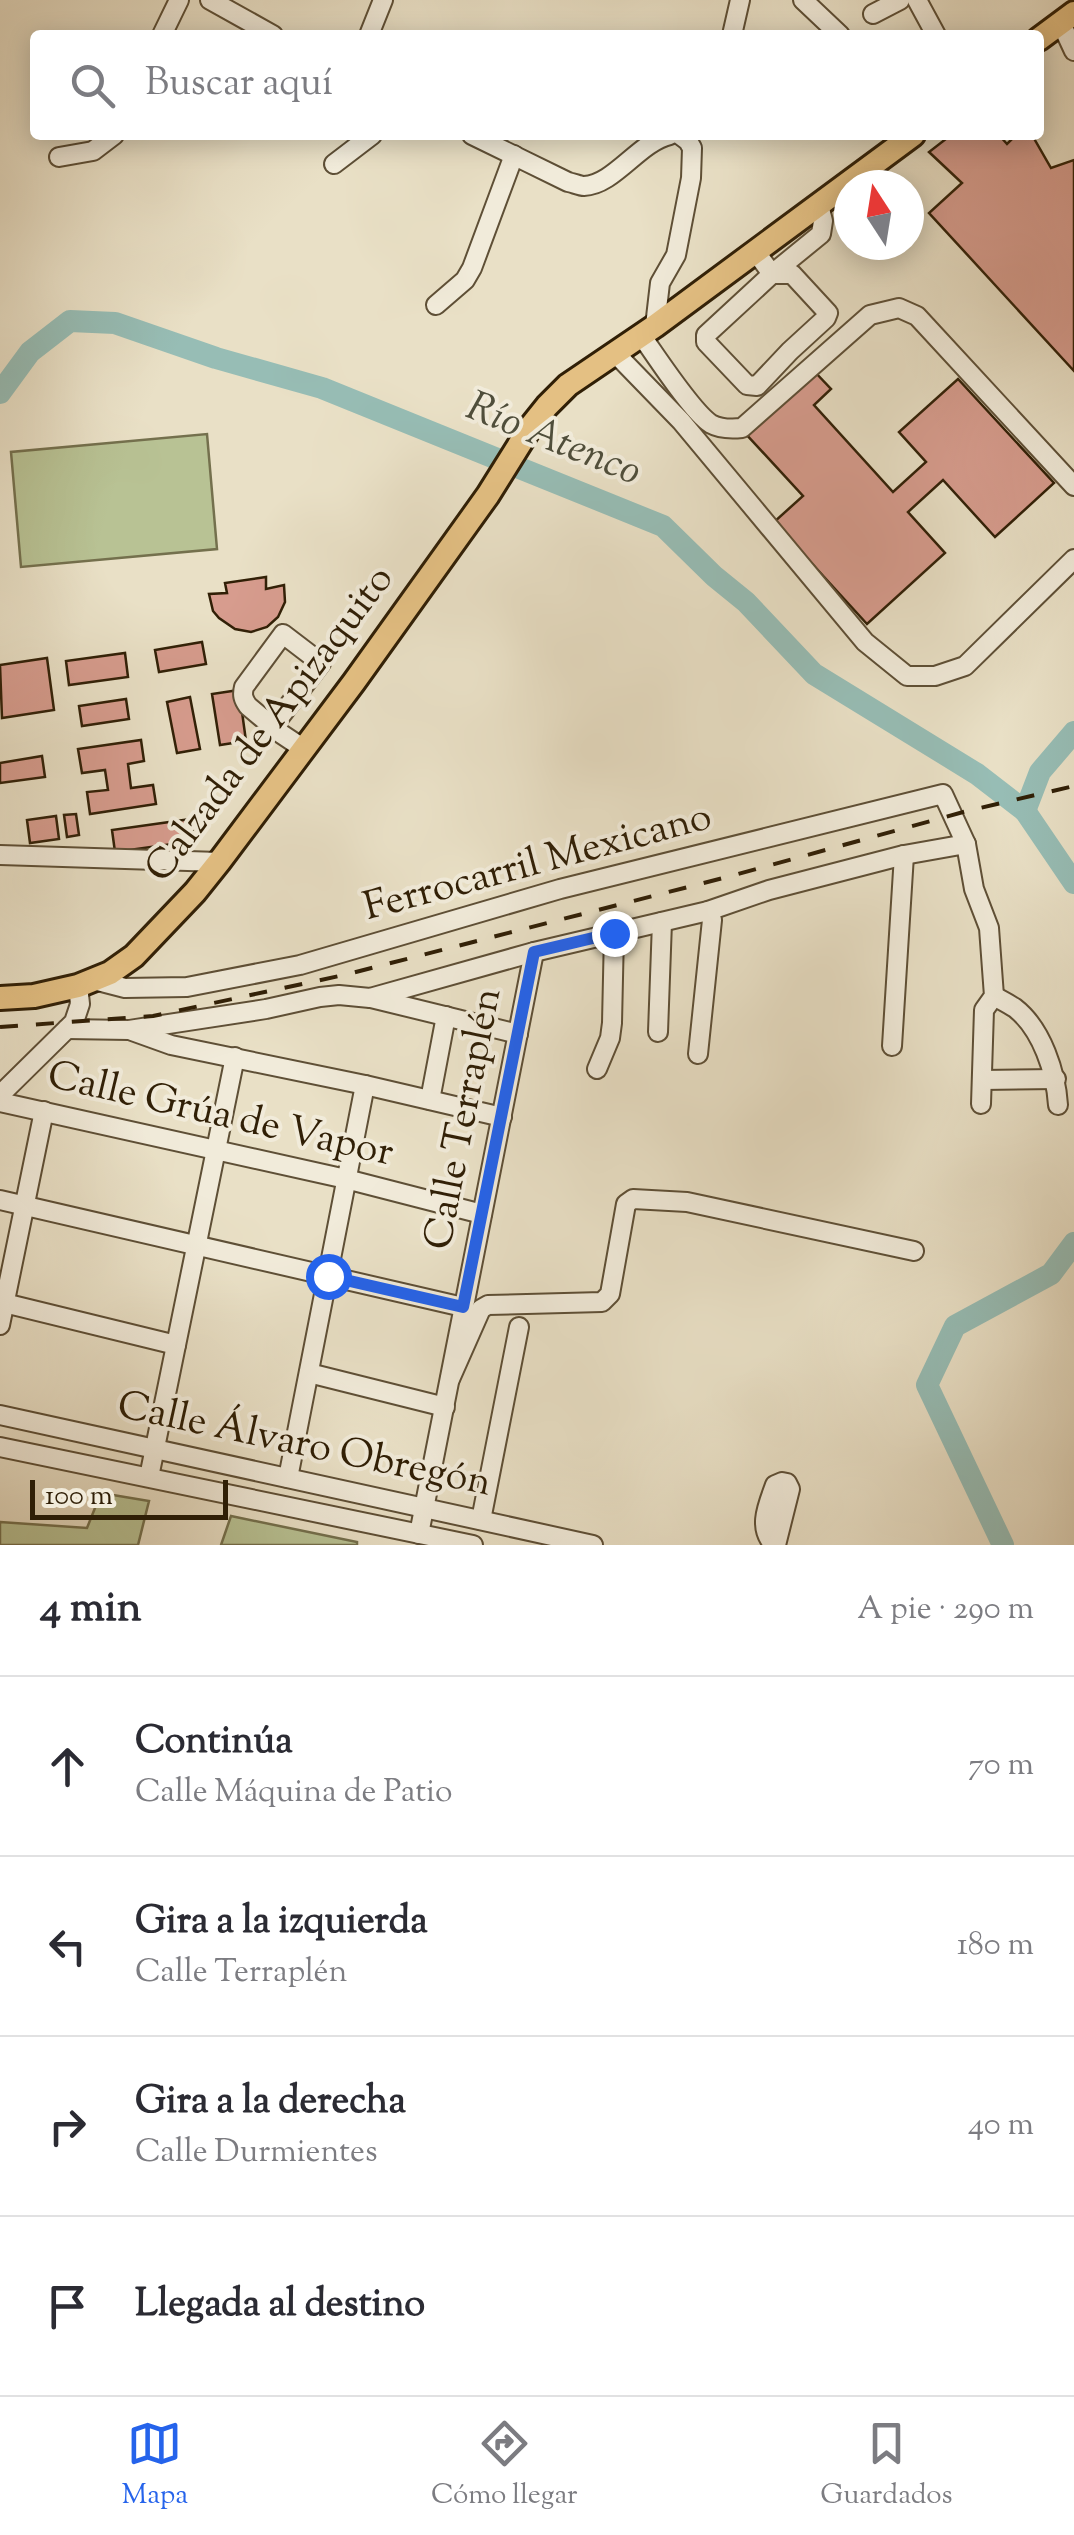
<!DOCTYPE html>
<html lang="es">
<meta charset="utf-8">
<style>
:root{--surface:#fff;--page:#f2f2f3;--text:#2b2b33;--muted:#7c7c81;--line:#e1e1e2;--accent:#2563eb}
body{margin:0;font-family:"Sorts Mill Goudy",serif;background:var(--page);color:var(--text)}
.compass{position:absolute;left:834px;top:170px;width:90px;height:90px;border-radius:50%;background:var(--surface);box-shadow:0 5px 25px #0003;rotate:348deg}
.scale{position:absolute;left:30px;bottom:25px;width:198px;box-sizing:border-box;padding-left:10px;border:5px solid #301f06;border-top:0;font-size:28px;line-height:35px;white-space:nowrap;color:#301f06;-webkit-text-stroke:8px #f1ebda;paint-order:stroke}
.stop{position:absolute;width:30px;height:30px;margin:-22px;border:8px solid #2563eb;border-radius:50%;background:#fff}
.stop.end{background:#2563eb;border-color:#fff;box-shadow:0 2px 10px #0008}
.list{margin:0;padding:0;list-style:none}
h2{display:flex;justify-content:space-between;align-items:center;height:130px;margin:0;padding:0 40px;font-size:42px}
h2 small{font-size:32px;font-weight:400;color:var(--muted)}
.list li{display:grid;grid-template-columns:65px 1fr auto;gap:30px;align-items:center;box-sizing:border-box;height:180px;padding:0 40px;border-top:2px solid var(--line)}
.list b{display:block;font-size:38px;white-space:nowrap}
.list p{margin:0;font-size:32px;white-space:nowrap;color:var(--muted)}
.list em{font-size:32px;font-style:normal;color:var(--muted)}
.icon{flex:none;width:55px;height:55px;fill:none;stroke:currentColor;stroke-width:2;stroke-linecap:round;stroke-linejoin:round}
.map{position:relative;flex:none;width:1074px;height:1545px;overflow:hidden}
.search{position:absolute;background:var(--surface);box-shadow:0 5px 25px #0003;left:30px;right:30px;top:30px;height:110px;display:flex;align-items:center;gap:25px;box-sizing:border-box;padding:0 35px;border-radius:10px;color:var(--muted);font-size:38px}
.sheet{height:850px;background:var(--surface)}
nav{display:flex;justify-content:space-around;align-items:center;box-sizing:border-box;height:140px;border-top:2px solid var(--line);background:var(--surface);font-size:28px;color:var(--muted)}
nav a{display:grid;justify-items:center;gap:5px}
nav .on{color:var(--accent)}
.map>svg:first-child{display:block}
.green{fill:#b8c294;stroke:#74704d;stroke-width:2.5}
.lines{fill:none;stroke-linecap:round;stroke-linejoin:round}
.river{stroke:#97bdb5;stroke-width:22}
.building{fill:#d79c8e;stroke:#301f06;stroke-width:2.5}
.minor-casing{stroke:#5e4f36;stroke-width:22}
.major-casing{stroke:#301f06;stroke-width:28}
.minor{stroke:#f1ebda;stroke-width:18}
.major{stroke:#e4c083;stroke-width:22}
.rail{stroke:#301f06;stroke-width:4;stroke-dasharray:18 18;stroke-linecap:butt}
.route{stroke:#2563eb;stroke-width:12}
.labels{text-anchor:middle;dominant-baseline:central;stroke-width:8;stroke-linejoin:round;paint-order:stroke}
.street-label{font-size:40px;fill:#301f06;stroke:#f1ebda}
.water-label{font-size:42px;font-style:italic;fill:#4f4e3b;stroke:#f1ebda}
</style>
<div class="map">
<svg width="1074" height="1545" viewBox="0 0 1074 1545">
<rect width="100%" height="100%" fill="#e9e0c6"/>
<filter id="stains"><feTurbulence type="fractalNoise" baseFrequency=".002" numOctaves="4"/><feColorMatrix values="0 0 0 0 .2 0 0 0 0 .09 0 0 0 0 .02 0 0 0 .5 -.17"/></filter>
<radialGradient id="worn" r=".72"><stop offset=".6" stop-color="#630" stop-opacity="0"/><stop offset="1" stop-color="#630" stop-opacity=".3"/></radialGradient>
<g class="green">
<polygon points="207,434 217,549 21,567 11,452"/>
<polygon points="101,1493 149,1501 138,1545 0,1545 0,1522 87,1528"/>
<polygon points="231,1516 357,1542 357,1545 221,1545"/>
</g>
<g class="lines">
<g class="river">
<polyline points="0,393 30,352 70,321 115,323 216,358 322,388 663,526 714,576 746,602 814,674 977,774 1025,811 1074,883"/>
<polyline points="1025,811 1040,772 1074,732"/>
<polyline points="1003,1545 927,1385 955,1326 1051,1274 1074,1243"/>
</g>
</g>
<g class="building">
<polygon points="951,135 999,135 1007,144 1016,135 1032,135 1051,168 1074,160 1074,371 929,213 962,183 929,152"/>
<polygon points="814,371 831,389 814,405 893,492 926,462 899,432 958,379 1054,483 995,537 943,480 908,512 945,553 867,624 774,522 803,496 745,433"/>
<polygon points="266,577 266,589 284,585 285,602 278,617 267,627 251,632 235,629 219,618 213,611 209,594 227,593 225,583"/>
<polygon points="202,642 206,664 159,672 155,650"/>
<polygon points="125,653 128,677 69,685 66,661"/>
<polygon points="47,658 54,710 2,718 0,665"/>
<polygon points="239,690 246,741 220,745 212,694"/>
<polygon points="190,697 200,749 177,753 167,702"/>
<polygon points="126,699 129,719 82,726 79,706"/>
<polygon points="141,740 144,761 128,764 131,788 153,785 156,804 90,814 87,792 108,790 105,770 82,773 78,749"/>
<polygon points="42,756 45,777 0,783 0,763"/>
<polygon points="76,814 79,835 67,837 64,815"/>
<polygon points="56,816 59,839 30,843 27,820"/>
<polygon points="191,819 194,841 115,852 112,830"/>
</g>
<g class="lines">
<defs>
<g id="minor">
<polyline points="210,0 273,35"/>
<polyline points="803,0 840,35"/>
<polyline points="917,0 936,35"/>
<polyline points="873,14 900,0"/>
<polyline points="1061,23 1074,51"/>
<polyline points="162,35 179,0"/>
<polyline points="369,35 383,0"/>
<polyline points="732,35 740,0"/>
<path d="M 472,135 L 568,182 C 574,183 579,186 584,186 C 614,185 639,142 670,135"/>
<polyline points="59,157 93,151 114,135"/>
<polyline points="334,164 372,135"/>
<polyline points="755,251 772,274 792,274 828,313 826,318 790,351 757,386 747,385 706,342 706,335 772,274 821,234 823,221 819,205"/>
<polyline points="436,305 465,280 472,268 514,155"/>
<polyline points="655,326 660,283 676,255 691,178 692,148 688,141 680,135"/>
<path d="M 641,335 C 656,356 692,412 711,424 C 720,429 732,429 742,428 L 870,315 L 899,308 L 917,316 L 1074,486"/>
<polyline points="615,353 681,421 865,642 907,676 935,676 965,666 1074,559"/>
<path d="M 273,726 L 321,663 L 283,634 L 244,687 C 242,695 243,699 248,706 L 280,733 L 304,749"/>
<polyline points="0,855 219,862"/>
<polyline points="94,980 125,988 187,987 300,965 560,889 943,794 966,844 974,889 989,928 994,996 984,1010 981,1104"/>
<path d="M 994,996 C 1001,1000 1009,1004 1015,1008 C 1042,1029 1056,1073 1058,1105"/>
<polyline points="371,998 518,1034"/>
<polyline points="67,1029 129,1030 266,1009 320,997 339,995 370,998 534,952 708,911 769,890 904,855 966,844"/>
<polyline points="132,1031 171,1045 365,1085 502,1117"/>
<polyline points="658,1032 662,922"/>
<polyline points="892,1046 904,855"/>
<polyline points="698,1054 712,920 708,911"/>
<polyline points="597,1069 610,1038 612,1023 614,933"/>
<polyline points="982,1080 1056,1079"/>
<polyline points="0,1095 74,1022 80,1004 78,986"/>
<polyline points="430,1100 446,1016"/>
<polyline points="0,1102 346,1179 482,1214"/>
<polyline points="0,1200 463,1307"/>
<polyline points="0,1302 176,1345"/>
<polyline points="0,1325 44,1111"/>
<polyline points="309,1373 445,1407"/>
<polyline points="450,1379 481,1309 488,1305 602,1302 610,1294 626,1204 633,1199 687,1202 914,1251"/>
<polyline points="0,1415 593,1545"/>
<polyline points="0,1447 473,1545"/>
<polyline points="149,1477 235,1057"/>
<polyline points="288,1478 365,1085"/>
<polyline points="481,1520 519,1327"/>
<polyline points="419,1534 534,952"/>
<path d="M 774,1545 C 757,1527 768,1505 775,1485 L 782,1482 L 787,1483 L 790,1489 L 776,1545"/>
</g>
<g id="major">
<polyline points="1039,39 1074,13"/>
<polyline points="0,998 34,996 78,986 110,973 134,956 195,892 219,862 354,682 488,495 531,426 547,406 568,385 655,326 913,135"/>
</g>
</defs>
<use href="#minor" class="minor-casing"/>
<use href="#major" class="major-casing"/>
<use href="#minor" class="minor"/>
<use href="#major" class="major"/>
<polyline class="rail" points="0,1027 153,1016 344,975 731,876 967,811 1074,786"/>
</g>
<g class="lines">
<polyline class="route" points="328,1276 463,1307 534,952 614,933"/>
</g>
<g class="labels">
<g class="street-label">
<text transform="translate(271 725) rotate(-53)">Calzada de Apizaquito</text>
<text transform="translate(538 864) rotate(-15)">Ferrocarril Mexicano</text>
<text transform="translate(220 1116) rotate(13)">Calle Grúa de Vapor</text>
<text transform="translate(465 1119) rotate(-79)">Calle Terraplén</text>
<text transform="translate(304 1446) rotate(12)">Calle Álvaro Obregón</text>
</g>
<g class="water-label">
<text transform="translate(553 441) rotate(22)">Río Atenco</text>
</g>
</g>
<rect width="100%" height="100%" filter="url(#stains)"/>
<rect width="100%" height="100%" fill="url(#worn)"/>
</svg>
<svg class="compass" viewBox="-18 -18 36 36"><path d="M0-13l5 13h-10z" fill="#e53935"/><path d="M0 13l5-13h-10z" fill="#7c7c81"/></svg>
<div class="scale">100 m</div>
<div class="stop" style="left:328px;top:1276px"></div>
<div class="stop end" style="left:614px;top:933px"></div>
<div class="search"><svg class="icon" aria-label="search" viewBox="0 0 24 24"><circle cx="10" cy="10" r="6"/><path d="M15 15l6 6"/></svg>Buscar aquí</div>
</div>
<section class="sheet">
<h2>4 min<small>A pie · 290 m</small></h2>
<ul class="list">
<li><svg class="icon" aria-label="ahead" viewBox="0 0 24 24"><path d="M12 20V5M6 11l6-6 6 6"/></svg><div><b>Continúa</b><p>Calle Máquina de Patio</p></div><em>70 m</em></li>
<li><svg class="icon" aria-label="left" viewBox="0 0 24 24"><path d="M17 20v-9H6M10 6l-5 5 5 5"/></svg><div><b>Gira a la izquierda</b><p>Calle Terraplén</p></div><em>180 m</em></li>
<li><svg class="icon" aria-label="right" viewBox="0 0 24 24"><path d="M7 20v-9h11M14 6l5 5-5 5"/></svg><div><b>Gira a la derecha</b><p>Calle Durmientes</p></div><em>40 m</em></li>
<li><svg class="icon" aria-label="arrive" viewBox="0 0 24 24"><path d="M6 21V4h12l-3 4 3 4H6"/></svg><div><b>Llegada al destino</b></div></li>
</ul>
</section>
<nav>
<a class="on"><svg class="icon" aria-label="map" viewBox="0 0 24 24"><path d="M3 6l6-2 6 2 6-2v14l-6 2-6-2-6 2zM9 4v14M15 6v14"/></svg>Mapa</a>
<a><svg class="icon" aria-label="directions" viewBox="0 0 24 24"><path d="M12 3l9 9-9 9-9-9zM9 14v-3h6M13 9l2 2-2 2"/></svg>Cómo llegar</a>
<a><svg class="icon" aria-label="saved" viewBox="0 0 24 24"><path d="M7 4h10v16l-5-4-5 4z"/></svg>Guardados</a>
</nav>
